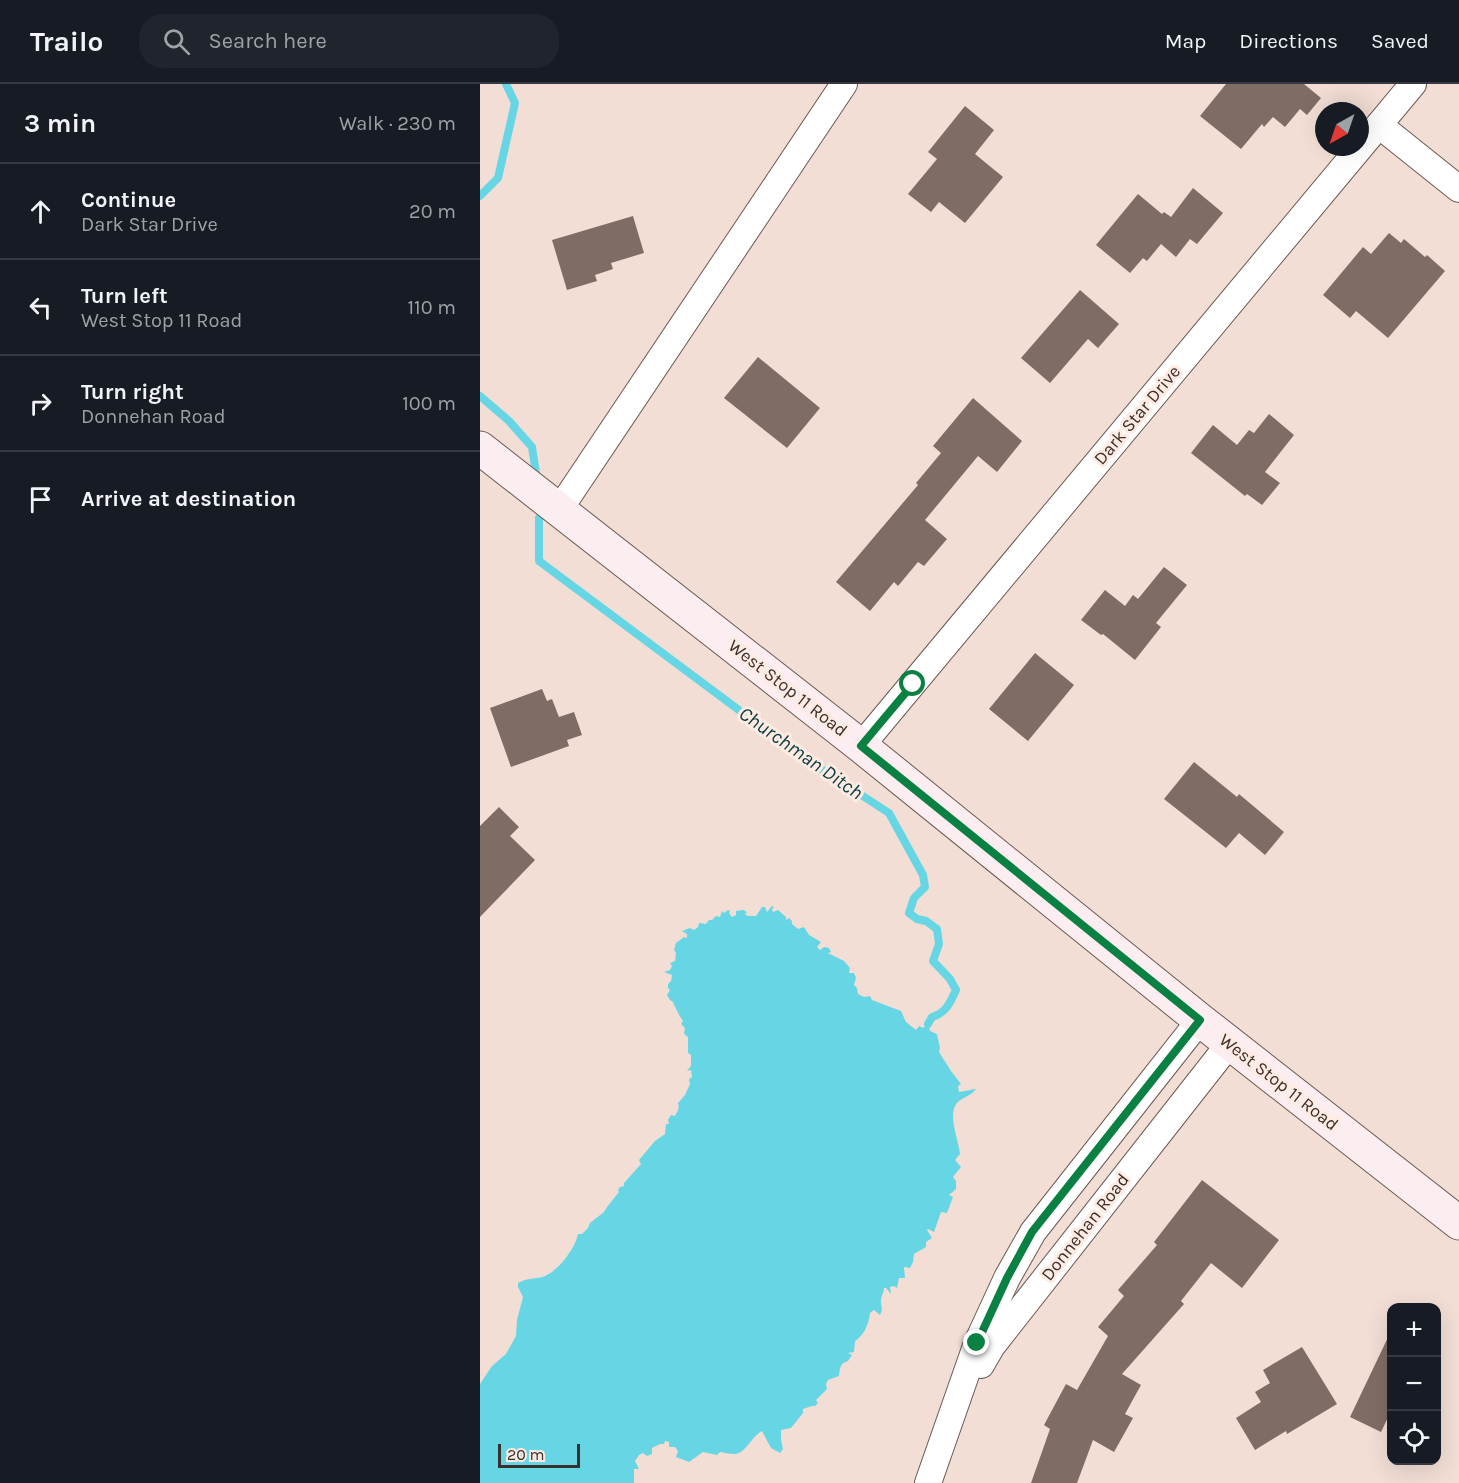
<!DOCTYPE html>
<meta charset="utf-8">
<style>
:root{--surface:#171b24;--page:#20242c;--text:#f1f3f6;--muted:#9ea1a6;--line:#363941}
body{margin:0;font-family:Karla,sans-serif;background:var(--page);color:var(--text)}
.controls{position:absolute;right:18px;bottom:18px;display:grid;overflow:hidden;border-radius:12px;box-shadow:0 6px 24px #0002}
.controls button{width:54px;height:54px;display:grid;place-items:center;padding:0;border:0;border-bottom:2px solid var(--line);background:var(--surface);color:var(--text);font:30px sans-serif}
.compass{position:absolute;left:835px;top:18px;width:54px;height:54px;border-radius:50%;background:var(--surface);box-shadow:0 6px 24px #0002;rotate:220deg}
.scale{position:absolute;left:18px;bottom:15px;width:82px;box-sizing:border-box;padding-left:6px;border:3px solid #38302d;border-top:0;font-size:16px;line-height:21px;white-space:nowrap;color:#38302d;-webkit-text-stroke:4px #ffebe2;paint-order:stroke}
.stop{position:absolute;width:18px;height:18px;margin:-14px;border:4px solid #0b8043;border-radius:50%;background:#fff}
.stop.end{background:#0b8043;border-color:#fff;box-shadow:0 2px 6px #0008}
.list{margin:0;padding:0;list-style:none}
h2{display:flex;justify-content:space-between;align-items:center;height:78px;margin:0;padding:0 24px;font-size:26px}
h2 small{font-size:20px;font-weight:400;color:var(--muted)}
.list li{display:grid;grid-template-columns:39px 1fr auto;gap:18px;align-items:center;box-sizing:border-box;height:96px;padding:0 24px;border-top:2px solid var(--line)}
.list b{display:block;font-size:22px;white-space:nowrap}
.list p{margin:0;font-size:20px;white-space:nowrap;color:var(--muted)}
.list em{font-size:20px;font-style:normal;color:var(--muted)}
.icon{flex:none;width:33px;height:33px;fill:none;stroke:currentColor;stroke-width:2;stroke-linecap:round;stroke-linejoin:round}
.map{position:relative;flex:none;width:979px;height:1399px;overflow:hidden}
header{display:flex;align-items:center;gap:36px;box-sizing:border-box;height:84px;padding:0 30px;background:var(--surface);border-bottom:2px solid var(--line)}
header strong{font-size:28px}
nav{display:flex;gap:33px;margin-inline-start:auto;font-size:21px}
.search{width:420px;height:54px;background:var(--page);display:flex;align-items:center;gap:15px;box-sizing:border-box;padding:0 21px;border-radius:24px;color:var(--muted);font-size:22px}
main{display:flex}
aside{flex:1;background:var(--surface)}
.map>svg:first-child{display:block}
.water{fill:#67d6e4}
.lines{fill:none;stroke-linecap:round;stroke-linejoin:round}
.stream{stroke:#67d6e4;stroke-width:8}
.building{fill:#7f6d65}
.minor-casing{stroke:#6a5951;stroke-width:28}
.secondary-casing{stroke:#6a5951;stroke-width:35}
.minor{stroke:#fff;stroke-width:26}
.secondary{stroke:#fcedf0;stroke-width:33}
.route{stroke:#0b8043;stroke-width:8}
.labels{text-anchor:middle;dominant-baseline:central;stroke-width:6;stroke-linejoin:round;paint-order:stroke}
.street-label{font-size:18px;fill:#38302d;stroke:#ffebe2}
.water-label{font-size:20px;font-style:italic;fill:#083e44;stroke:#ffebe2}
</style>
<header>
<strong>Trailo</strong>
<div class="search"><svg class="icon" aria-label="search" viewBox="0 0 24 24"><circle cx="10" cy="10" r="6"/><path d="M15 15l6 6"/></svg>Search here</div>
<nav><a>Map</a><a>Directions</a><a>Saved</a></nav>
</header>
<main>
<aside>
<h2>3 min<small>Walk · 230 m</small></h2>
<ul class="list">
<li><svg class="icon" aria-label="ahead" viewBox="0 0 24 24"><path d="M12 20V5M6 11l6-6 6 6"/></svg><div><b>Continue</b><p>Dark Star Drive</p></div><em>20 m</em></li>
<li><svg class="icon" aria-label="left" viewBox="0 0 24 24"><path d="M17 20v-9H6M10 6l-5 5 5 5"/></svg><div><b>Turn left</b><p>West Stop 11 Road</p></div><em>110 m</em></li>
<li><svg class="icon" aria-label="right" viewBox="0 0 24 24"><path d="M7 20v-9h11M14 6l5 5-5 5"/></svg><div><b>Turn right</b><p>Donnehan Road</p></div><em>100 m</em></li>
<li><svg class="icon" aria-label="arrive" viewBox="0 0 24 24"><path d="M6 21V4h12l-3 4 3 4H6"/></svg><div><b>Arrive at destination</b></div></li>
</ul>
</aside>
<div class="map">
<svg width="979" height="1399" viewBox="0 0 979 1399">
<rect width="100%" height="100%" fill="#f2ded5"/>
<path class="water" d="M 292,822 L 294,823 L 292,825 L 293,828 L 298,826 L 306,833 L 306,836 L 309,834 L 312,837 L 312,840 L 318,845 L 324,843 L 329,851 L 341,858 L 337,863 L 340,866 L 344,863 L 349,864 L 351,868 L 348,869 L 364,877 L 370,884 L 369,889 L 374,889 L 376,894 L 374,901 L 377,904 L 378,910 L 384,913 L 390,912 L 392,916 L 421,927 L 426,938 L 436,946 L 439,942 L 443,944 L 448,940 L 450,947 L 457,950 L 460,964 L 459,968 L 471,987 L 481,1000 L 478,1002 L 479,1008 L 496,1005 C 491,1012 481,1014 477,1019 C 467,1030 479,1057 480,1070 L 475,1076 L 481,1083 L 473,1093 L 476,1097 L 476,1105 L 469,1111 L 473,1113 L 467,1129 L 461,1128 L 454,1148 L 448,1145 L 447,1146 L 452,1154 L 446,1158 L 446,1163 L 434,1170 L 433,1178 L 430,1184 L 424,1183 L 425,1194 L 419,1194 L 417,1204 L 414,1202 L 410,1203 L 411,1210 L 406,1204 L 404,1204 C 404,1209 401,1212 401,1216 C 400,1222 404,1223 400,1231 L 394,1226 L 390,1229 C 389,1240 384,1251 375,1257 L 374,1268 L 368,1269 L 372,1271 L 368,1277 C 360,1279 360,1284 359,1292 L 348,1296 L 346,1300 L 347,1305 L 336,1316 L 338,1319 L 335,1322 L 332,1322 L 323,1325 L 323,1329 L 311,1344 L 301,1346 L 301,1356 L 303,1365 L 300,1369 L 291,1364 L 282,1347 C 272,1352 266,1369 255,1370 C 251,1370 245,1369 240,1368 L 237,1371 L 223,1368 L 209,1378 L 196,1373 L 198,1367 L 195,1363 L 189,1363 L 189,1358 L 185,1357 L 184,1360 L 180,1360 L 172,1364 L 172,1370 L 167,1372 L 163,1369 L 159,1371 L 155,1377 L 159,1385 L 154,1385 L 154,1399 L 0,1399 L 0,1300 L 12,1282 L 26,1270 L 36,1252 L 37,1236 L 43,1213 L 38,1203 L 38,1199 C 46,1194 54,1195 62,1193 C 77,1189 95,1165 98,1150 L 102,1150 L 108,1144 L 110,1139 L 124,1128 L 127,1123 L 139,1108 L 138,1106 L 140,1103 L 144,1102 L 144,1099 L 161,1080 L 159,1076 L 175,1057 L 185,1050 L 186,1040 L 189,1040 L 188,1036 L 191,1031 L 195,1032 C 197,1027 200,1026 198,1019 L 205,1011 L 210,1000 L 209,995 L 212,993 L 211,986 L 207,987 L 211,982 L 211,971 L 208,969 L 208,953 L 204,950 L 205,944 L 201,940 L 203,937 C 200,933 194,921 193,918 L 190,916 L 187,911 L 190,906 L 188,904 L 188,900 L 191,897 L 192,891 L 184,888 L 190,886 L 192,882 L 190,879 L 195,877 L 196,869 L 194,866 L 196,859 L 204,853 L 207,854 L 207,850 L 202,847 L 210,844 L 214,846 L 218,843 L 219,839 L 226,840 L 229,836 L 232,836 L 236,832 L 240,833 L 242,827 L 244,829 L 248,826 L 250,827 L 249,829 L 252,833 L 256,831 L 256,827 L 263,826 L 267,828 L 265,830 L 268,832 L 276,832 L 282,823 L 285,823 L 287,828 Z"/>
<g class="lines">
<g class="stream">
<polyline points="0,112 18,94 35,19 26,0"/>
<polyline points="0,312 29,337 52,363 56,389"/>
<path d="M 59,434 L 59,477 L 318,670 L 409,729 L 443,791 L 445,803 L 434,814 L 429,829 L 437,835 L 446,837 L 457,845 L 459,860 L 453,877 L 470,895 L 476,906 C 470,919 466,929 452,933 L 448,940"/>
</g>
</g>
<g class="building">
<polygon points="746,0 824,0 841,14 827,31 820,25 805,43 793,33 784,43 782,40 761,65 720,32"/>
<polygon points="485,22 514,46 495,70 523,93 485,139 459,118 451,128 428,110 457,75 448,68"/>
<polygon points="713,104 743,129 717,160 710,155 696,173 681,160 667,177 663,174 650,189 616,161 658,110 682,130 684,128 691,133"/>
<polygon points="153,132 164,169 131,179 133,185 115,191 117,197 87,206 72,156"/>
<polygon points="909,149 921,159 924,155 945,173 947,171 965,187 908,254 876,227 870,234 843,211 883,163 891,170"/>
<polygon points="600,206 639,240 618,264 608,255 570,299 541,274"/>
<polygon points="278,273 340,324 307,364 244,314"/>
<polygon points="493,314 542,357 517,388 498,372 445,436 467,455 444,482 438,478 418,502 414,498 390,527 356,498 438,401 436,399 461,369 453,362"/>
<polygon points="789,330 814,351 785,388 800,399 782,421 767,410 765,412 711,369 733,341 757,361 769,346 774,349"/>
<polygon points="684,483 707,501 676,539 681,543 655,576 623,550 621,551 601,536 625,506 645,522 653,511 658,515"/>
<polygon points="555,569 594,601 548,657 509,625"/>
<polygon points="62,605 67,617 72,615 79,633 94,628 102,651 87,656 89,662 31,683 10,624"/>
<polygon points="714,678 757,713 759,710 804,748 785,771 759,749 746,764 684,715"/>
<polygon points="19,723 39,743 30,752 55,776 0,833 0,742"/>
<polygon points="722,1096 799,1156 762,1204 731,1179 701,1217 704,1220 642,1290 661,1301 645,1330 653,1334 634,1368 613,1356 597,1399 551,1399 570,1345 564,1341 586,1300 597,1306 628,1252 618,1243 644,1212 638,1206 677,1161 674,1158"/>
<polygon points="912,1245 912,1325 901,1348 870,1333"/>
<polygon points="822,1263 857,1320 807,1350 806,1347 775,1366 756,1334 781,1318 775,1308 790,1299 783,1286"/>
</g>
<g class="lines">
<defs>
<g id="minor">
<polyline points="899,41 979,105"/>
<polyline points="79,426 364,0"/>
<polyline points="381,662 933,0"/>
<polyline points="501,1281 512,1262 750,959"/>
<polyline points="448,1399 497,1259 527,1194 553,1148 720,936"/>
</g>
<polyline id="secondary" points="0,364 381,662 720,936 979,1139"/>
</defs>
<use href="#minor" class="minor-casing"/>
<use href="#secondary" class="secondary-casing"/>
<use href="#minor" class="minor"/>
<use href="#secondary" class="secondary"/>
</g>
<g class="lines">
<polyline class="route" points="433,600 381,662 720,936 552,1148 527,1194 497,1259"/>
</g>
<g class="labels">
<g class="street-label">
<text transform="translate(657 331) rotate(-50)">Dark Star Drive</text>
<text transform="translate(308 604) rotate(38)">West Stop 11 Road</text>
<text transform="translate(799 998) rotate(38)">West Stop 11 Road</text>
<text transform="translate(605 1143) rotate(-52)">Donnehan Road</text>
</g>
<g class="water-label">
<text transform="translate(321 669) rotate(35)">Churchman Ditch</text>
</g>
</g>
</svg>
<div class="controls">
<button>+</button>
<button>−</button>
<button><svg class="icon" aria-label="locate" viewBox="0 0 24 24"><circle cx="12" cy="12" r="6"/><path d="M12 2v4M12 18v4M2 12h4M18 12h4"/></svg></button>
</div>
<svg class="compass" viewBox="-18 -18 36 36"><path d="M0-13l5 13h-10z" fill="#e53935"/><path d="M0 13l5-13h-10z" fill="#9ea1a6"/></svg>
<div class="scale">20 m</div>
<div class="stop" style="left:433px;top:600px"></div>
<div class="stop end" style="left:497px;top:1259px"></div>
</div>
</main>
